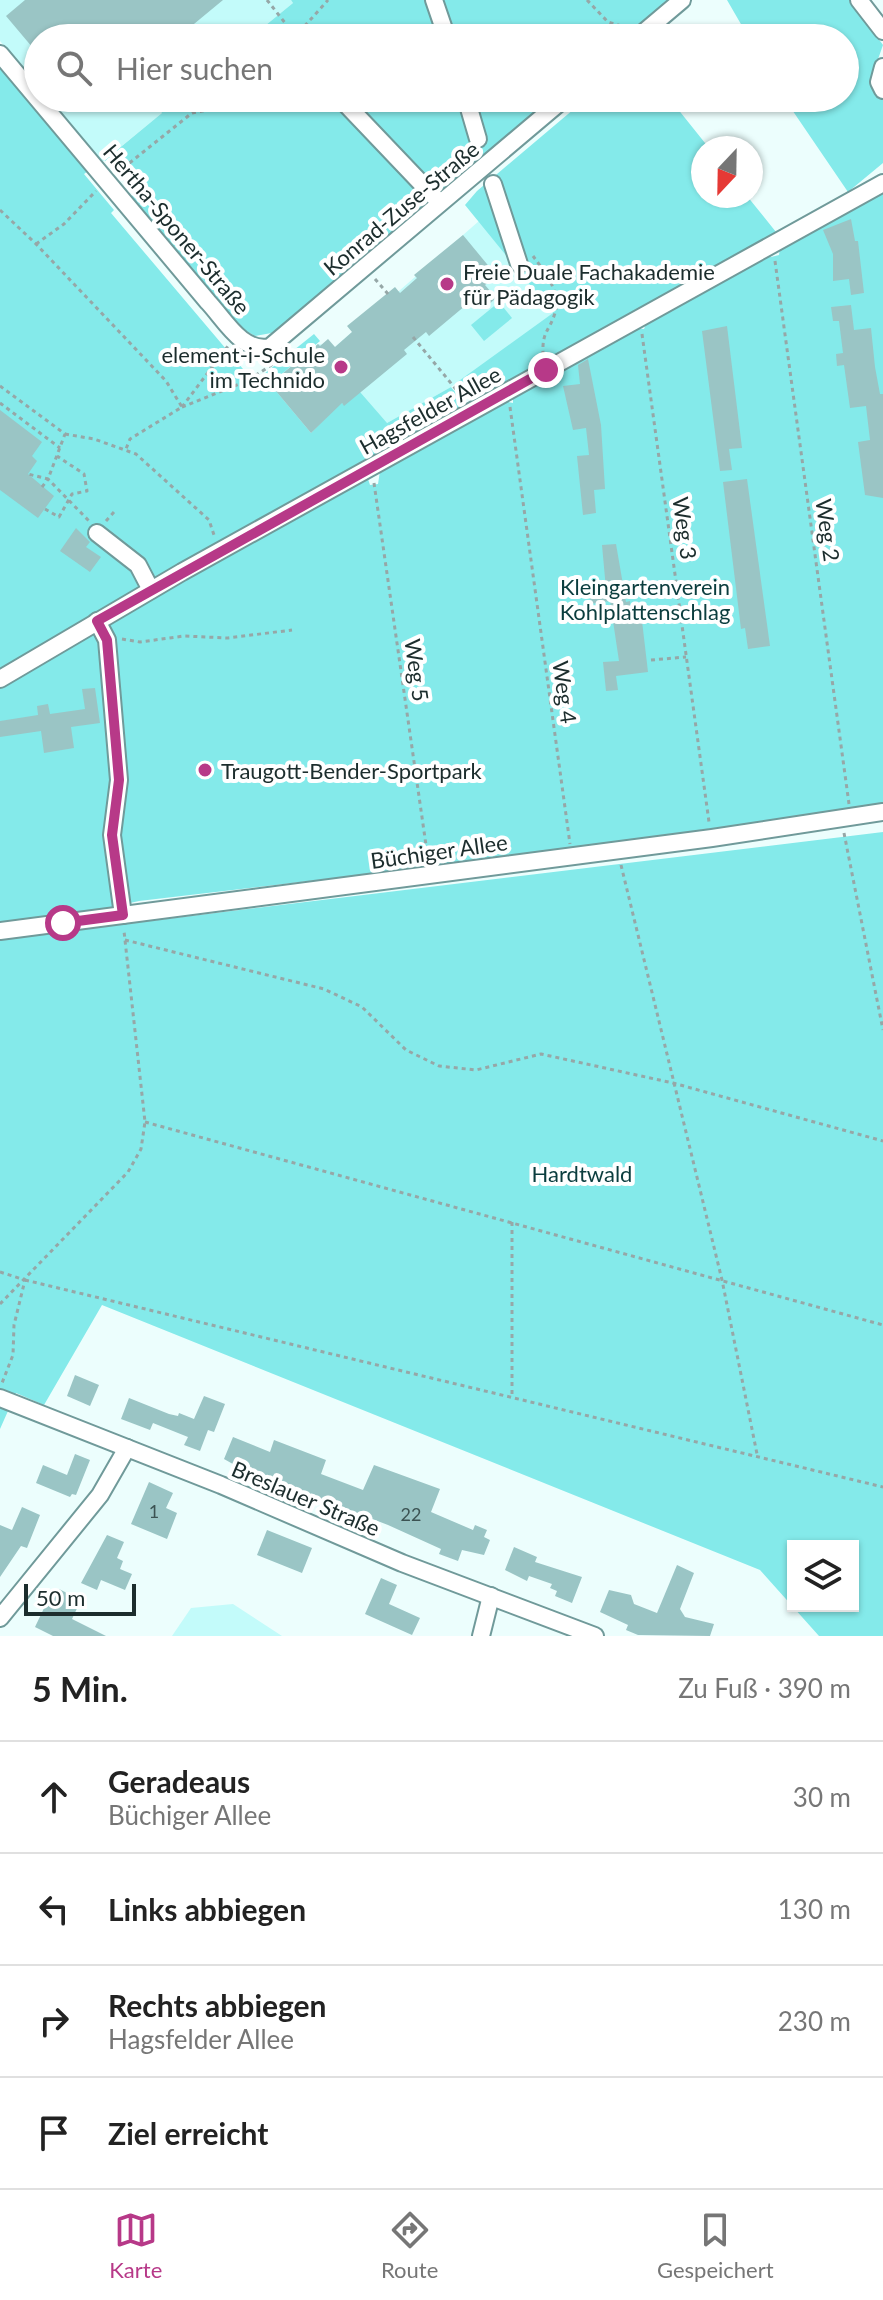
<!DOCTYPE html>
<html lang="de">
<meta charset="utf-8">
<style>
:root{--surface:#fff;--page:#f6f6f6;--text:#222;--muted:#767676;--line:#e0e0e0;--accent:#b73988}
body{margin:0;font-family:Lato,sans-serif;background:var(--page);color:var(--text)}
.controls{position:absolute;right:24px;bottom:24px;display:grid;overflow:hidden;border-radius:0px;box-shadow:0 2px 6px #0004}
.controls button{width:72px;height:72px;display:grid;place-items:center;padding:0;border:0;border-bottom:2px solid var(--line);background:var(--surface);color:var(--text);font:40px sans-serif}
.compass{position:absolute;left:691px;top:136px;width:72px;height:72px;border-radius:50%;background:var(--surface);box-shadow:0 2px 6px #0004;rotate:202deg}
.scale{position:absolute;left:24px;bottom:20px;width:112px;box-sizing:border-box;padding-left:8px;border:4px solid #1c2d2d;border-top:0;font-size:22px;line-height:28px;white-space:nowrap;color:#1c2d2d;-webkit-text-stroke:6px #fff;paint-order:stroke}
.stop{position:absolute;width:24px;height:24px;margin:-18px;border:6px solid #b73988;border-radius:50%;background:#fff}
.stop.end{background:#b73988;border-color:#fff;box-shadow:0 2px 8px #0008}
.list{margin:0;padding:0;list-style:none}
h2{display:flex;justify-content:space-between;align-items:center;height:104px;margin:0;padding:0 32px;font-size:34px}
h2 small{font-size:26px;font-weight:400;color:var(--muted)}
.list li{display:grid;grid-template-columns:52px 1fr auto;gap:24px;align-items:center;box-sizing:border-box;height:112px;padding:0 32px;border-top:2px solid var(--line)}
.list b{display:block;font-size:30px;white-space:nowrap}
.list p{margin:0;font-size:26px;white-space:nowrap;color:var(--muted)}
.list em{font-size:26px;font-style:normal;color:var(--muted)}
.icon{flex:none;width:44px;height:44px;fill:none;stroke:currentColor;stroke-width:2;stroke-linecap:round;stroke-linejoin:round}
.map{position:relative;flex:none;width:883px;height:1636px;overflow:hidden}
.search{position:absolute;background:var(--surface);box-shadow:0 2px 6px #0004;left:24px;right:24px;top:24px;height:88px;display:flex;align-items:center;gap:20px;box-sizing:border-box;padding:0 28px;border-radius:44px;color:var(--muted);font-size:30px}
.sheet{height:552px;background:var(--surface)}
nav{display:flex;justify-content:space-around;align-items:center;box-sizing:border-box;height:112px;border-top:2px solid var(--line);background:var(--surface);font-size:22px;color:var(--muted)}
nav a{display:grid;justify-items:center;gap:4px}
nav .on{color:var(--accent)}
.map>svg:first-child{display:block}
.built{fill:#c3fbfa}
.green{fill:#84eaea;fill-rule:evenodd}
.building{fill:#9ac5c5}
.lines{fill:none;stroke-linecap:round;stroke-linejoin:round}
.minor-casing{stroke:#709a9a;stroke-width:20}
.path{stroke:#96a7a7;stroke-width:3;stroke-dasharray:4 4;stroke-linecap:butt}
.minor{stroke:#fff;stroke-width:16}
.route{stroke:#b73988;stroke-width:10}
.poi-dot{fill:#b73988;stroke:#fff;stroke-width:3}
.labels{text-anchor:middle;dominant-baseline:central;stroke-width:8;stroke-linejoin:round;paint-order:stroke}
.number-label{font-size:18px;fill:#3c5353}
.street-label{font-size:22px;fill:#1c2d2d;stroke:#fff}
.poi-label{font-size:22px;fill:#1c2d2d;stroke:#fff;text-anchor:start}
.park-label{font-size:22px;fill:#0b3d3e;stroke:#fff}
</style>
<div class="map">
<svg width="883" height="1636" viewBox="0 0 883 1636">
<rect width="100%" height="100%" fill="#ecfefd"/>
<g class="built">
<polygon points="0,0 291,0 293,3 250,38 38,38 38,87 0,41"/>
<polygon points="47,98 150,98 162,113 101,163"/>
<polygon points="479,221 554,313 505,350 451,387 387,423 326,447 255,383 297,361 318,344 335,347"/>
<polygon points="233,1604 282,1636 172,1636 191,1608"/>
</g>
<g class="green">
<polygon points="291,0 672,0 627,38 250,38 293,3"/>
<polygon points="727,0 850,0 883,45 871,79 875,93 883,99 883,163 848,192 784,98 845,98 845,38 749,38"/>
<path d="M 0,68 L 88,171 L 84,174 L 114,210 L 111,213 L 254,382 L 314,334 L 320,341 L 270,384 L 311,433 L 341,402 L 344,405 L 360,392 L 387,423 L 451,387 L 465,404 L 362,461 L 370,485 L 378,484 L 380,471 L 504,401 L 513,403 L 513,397 L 634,328 L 644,329 L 647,321 L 767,253 L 771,257 L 779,255 L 780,247 L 883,189 L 883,805 L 438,866 L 433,861 L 423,862 L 420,868 L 139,901 L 130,903 L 125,924 L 883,832 L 883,1636 L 819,1636 L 760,1570 L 102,1305 L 44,1405 L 16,1393 L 0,1429 ZM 793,1546 L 853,1546 L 853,1606 L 793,1606 Z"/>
<polygon points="150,98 556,98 277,332 255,336 241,328 130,198 135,193 105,160 162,113"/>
<polygon points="587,98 669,98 709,148 703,148 703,196 747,196 776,232 471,401 456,383 553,313 465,205 477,191"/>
<polygon points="499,302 512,318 484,341 471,325"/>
</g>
<g class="building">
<polygon points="25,0 223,0 177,38 38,38 38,54 6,16"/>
<polygon points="851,219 855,241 858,241 864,293 851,295 849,279 833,281 833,254 823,230"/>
<polygon points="463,235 496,275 485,285 496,298 487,306 478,295 429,336 426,332 404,350 407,354 344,406 342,403 311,433 270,384 318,344 320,346 328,339 335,347 352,332 347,326 395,287 400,293 417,278 414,275"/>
<polygon points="851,305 854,330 871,328 875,367 880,394 883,394 883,498 865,495 858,442 870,440 866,406 850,408 844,365 837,366 836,354 843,353 839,321 833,321 831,307"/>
<polygon points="727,326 742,448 729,449 732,470 720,471 702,331"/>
<polygon points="588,359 601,425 605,489 594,490 596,513 583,515 577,456 589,455 586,428 573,430 563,386 580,384 578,365"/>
<polygon points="0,410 42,442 32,456 37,461 28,474 54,496 38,518 0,490"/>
<polygon points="747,479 770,646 748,649 745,628 741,629 723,482"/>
<polygon points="76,528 90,542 86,547 101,557 90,572 60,551"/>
<polygon points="616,544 626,602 630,601 630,606 640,604 648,672 616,676 618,690 606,691 603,662 619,661 610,601 591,604 589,592 606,589 602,545"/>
<polygon points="95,688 100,723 71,727 74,748 44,753 41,731 0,737 0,721 38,715 37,706 48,704 50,714 85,709 82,689"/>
<polygon points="75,1375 99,1385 90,1406 67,1396"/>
<polygon points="204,1396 225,1404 214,1432 208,1430 200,1451 184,1445 188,1437 153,1423 150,1430 121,1419 129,1398 169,1414 178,1416 179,1413 194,1419"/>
<polygon points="233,1437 270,1452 274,1440 326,1460 321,1474 363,1490 374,1465 440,1489 431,1512 473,1530 475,1525 487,1530 484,1537 490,1540 484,1555 462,1550 458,1561 439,1554 441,1549 388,1525 240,1468 224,1459"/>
<polygon points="75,1454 90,1460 76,1495 72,1494 70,1497 36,1483 43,1465 67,1475"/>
<polygon points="149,1482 173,1493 166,1508 177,1513 167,1539 131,1524"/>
<polygon points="22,1507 40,1515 27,1548 21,1546 0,1577 0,1525 12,1530"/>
<polygon points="267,1530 312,1548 302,1573 257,1555"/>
<polygon points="107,1535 124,1542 117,1558 123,1561 120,1569 132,1574 125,1590 101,1580 97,1590 81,1583"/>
<polygon points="514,1547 537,1557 535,1562 582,1577 572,1603 555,1596 557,1591 550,1588 552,1584 529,1576 527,1581 505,1570"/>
<polygon points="677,1565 694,1573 680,1609 685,1617 714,1624 710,1636 638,1635 626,1630 628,1625 600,1612 609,1590 631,1595 634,1604 657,1613"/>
<polygon points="381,1578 397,1585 389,1604 420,1618 412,1635 365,1614"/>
<polygon points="59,1589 81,1600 72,1619 106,1636 53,1636 35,1627 46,1604 51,1605"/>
</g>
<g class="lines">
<defs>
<g id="minor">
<polyline points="434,0 447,38"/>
<polyline points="859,0 883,31"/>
<polyline points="637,38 682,0"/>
<path d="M 0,54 L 208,302 C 225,320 242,353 270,347 L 565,98"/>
<polyline points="883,67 879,82 883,90"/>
<polyline points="340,98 440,203"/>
<polyline points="466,98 478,139"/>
<polyline points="493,184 519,264"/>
<polyline points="97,533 138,565 151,590"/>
<polyline points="97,621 107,640 119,780 112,835 123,915"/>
<polyline points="0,679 182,572 883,183"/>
<polyline points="0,931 712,838 883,812"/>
<polyline points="0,1398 221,1485 402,1563 595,1636"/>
<polyline points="0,1618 100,1495 127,1448"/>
<polyline points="481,1636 491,1596"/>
</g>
</defs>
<use href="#minor" class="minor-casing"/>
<g class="path">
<polyline points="267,0 297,38"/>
<polyline points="587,0 608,22 625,27"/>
<polyline points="294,38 328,0"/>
<polyline points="117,173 192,113 212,109 224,98"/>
<polyline points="0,210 36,244 166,381 182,407 130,439 126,449"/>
<polyline points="36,244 64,224 96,191"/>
<path d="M 533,256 C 544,271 562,293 555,313 C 549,332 542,331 543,354"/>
<polyline points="775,261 849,804"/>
<polyline points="375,279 388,294"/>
<polyline points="642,334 709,822"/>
<polyline points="413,337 464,399"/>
<polyline points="0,386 65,434 48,479 28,474"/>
<polyline points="0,403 60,448"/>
<polyline points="182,407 247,381 276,362"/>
<polyline points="182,407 228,346"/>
<polyline points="510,407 570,844"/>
<polyline points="65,434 94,439 136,454 209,520 215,538"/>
<polyline points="374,483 428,859"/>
<polyline points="42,487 48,479 90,522"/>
<polyline points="45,509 59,517 72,494 87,491 84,474 57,456"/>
<polyline points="106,521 114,512"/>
<polyline points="122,639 140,642 184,636 228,638 292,630"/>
<polyline points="651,660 686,657"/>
<polyline points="844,833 883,1030"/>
<polyline points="621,865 722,1280 757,1454"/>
<polyline points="125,940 324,989 362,1007 406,1050 439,1066 476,1070 541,1054 673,1083 883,1141"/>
<polyline points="145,1122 883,1325"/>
<polyline points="512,1222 512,1397"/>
<polyline points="0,1272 25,1280 14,1325 13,1355 2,1383"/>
<polyline points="25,1280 883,1487"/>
<polyline points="0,1304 128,1172 141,1149 145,1122 124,931"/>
</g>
<use href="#minor" class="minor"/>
</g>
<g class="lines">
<polyline class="route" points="63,923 123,915 112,835 119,780 107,640 97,621 546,370"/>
</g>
<g class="poi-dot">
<circle cx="447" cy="284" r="8"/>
<circle cx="341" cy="367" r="8"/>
<circle cx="205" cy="770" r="8"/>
</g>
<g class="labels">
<g class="number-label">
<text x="154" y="1511">1</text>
<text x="411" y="1514">22</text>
</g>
<g class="street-label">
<text transform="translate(401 208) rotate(-40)">Konrad-Zuse-Straße</text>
<text transform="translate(177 229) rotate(50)">Hertha-Sponer-Straße</text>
<text transform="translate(430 410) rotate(-29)">Hagsfelder Allee</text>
<text transform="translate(685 528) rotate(82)">Weg 3</text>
<text transform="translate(828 530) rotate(82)">Weg 2</text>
<text transform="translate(417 670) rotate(82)">Weg 5</text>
<text transform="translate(565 692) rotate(82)">Weg 4</text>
<text transform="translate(439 851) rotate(-8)">Büchiger Allee</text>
<text transform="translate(306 1498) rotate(23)">Breslauer Straße</text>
</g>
<g class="poi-label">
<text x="463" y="271">Freie Duale Fachakademie<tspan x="463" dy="25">für Pädagogik</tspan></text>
<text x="325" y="354" text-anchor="end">element-i-Schule<tspan x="325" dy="25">im Technido</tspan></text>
<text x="221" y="770">Traugott-Bender-Sportpark</text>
</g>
<g class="park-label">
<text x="645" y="586">Kleingartenverein<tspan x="645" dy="25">Kohlplattenschlag</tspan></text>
<text x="582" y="1173">Hardtwald</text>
</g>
</g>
</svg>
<div class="controls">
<button><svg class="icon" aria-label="layers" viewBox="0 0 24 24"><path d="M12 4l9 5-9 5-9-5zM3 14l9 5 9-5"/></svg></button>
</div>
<svg class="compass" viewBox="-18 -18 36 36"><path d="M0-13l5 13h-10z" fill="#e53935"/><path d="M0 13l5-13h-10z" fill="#767676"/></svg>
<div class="scale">50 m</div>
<div class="stop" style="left:63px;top:923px"></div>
<div class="stop end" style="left:546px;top:370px"></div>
<div class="search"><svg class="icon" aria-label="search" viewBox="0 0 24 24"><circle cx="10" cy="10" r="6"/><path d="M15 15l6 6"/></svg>Hier suchen</div>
</div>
<section class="sheet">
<h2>5 Min.<small>Zu Fuß · 390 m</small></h2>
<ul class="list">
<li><svg class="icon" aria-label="ahead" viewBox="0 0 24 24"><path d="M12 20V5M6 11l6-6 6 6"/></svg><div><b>Geradeaus</b><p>Büchiger Allee</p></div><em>30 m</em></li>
<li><svg class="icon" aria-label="left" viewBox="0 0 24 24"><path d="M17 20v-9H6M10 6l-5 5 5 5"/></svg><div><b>Links abbiegen</b></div><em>130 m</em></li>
<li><svg class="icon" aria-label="right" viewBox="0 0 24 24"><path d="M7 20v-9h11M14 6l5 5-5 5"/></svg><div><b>Rechts abbiegen</b><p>Hagsfelder Allee</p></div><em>230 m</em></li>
<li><svg class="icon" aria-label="arrive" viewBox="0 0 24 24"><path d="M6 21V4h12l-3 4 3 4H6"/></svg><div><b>Ziel erreicht</b></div></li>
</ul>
</section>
<nav>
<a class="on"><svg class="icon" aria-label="map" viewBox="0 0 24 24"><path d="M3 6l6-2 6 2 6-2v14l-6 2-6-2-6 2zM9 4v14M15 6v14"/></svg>Karte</a>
<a><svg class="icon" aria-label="directions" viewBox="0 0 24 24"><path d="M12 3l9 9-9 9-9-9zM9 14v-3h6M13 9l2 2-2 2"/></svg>Route</a>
<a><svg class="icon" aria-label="saved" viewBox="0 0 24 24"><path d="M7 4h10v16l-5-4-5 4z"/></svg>Gespeichert</a>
</nav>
